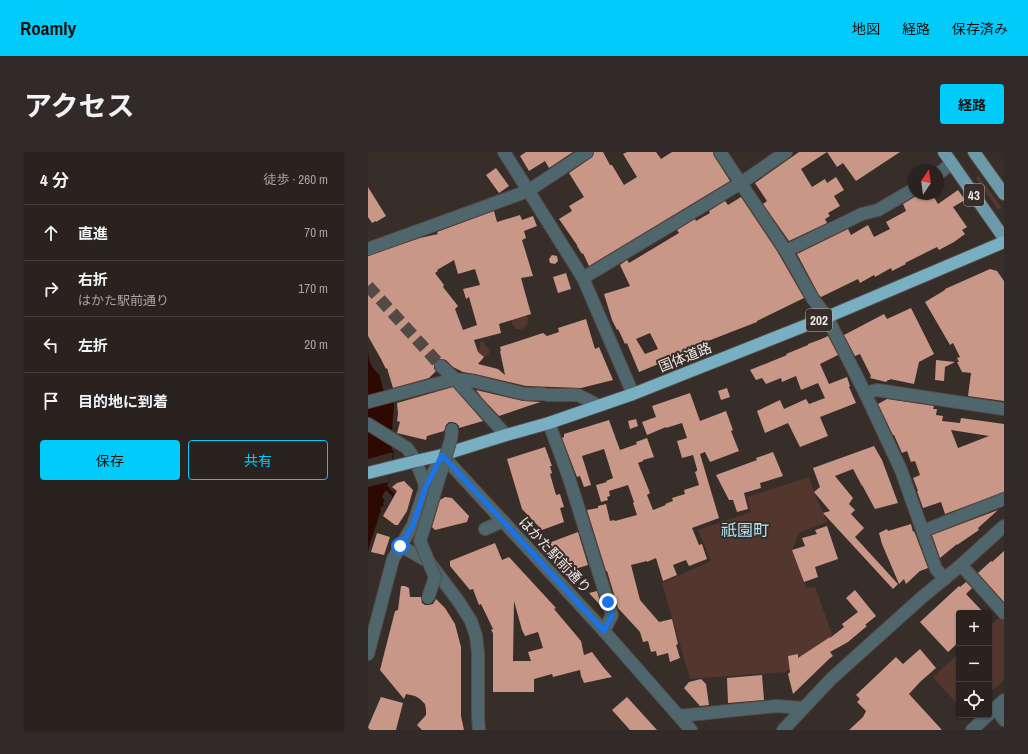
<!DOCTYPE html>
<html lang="ja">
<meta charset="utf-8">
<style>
:root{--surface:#29221f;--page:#312a28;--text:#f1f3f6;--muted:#a5a4a4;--line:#453f3d;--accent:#00cbf9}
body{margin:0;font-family:"Archivo Narrow","Noto Sans JP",sans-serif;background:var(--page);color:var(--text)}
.controls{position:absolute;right:12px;bottom:12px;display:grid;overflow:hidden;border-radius:4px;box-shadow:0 1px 3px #0004}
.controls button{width:36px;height:36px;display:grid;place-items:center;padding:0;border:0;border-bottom:1px solid var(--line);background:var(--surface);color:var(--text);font:20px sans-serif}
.compass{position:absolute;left:540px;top:12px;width:36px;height:36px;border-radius:50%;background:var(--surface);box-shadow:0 1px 3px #0004;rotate:13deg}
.stop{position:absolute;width:12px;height:12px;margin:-9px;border:3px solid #1a73e8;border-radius:50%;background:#fff}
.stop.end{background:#1a73e8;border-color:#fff;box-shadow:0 1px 4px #0008}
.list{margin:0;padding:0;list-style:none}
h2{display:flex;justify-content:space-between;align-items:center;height:52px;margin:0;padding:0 16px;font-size:17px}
h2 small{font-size:13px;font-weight:400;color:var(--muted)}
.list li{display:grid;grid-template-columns:26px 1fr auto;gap:12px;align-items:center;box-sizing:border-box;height:56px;padding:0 16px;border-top:1px solid var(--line)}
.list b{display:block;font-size:15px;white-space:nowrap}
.list p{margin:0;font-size:13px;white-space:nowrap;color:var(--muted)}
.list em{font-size:13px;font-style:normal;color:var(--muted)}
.actions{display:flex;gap:8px;padding:12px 16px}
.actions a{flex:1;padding:9px 0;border:1px solid var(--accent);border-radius:4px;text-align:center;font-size:14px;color:var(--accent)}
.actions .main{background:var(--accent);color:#111}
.icon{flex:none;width:22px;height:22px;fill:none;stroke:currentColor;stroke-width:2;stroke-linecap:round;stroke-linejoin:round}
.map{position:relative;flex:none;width:636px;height:578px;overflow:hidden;border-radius:4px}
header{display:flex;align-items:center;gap:24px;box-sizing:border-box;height:56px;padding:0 20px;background:var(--accent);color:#111}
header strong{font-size:19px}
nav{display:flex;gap:22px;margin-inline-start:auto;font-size:14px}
.intro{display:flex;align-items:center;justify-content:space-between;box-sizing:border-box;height:96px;padding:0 24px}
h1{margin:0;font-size:28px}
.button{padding:10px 18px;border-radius:4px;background:var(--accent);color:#111;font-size:14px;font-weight:700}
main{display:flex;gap:24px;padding:0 24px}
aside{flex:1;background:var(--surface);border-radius:4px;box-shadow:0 1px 3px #0004}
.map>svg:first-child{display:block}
.green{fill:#53372e}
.water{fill:#2e0901}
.pier{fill:#372d29}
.building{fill:#c89787;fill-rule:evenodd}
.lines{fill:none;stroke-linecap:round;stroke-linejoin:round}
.minor-tunnel{stroke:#534945;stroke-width:12;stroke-dasharray:12 6;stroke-linecap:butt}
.minor-casing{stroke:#544b47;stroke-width:14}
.major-casing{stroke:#544b47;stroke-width:14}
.highway-casing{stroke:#544b47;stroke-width:14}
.minor{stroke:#50666d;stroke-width:12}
.major{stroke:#6d9aaa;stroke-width:12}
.highway{stroke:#78afc2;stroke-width:12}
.minor-bridge-casing{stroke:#544b47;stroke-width:14;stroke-linecap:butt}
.highway-bridge-casing{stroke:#544b47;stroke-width:14;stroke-linecap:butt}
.minor-bridge{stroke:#50666d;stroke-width:12}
.highway-bridge{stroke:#78afc2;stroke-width:12}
.route{stroke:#1a73e8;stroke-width:5}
.labels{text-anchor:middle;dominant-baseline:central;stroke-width:4;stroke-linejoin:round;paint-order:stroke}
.shield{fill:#372d29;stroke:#b8b0ad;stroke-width:1}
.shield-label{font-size:13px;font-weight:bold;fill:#efe8e6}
.street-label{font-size:14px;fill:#efe8e6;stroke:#372d29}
.quarter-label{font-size:16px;fill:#afe4f7;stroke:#372d29}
</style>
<header>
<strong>Roamly</strong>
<nav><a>地図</a><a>経路</a><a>保存済み</a></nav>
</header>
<div class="intro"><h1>アクセス</h1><a class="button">経路</a></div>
<main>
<aside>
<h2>4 分<small>徒歩 · 260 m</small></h2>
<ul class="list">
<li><svg class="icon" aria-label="ahead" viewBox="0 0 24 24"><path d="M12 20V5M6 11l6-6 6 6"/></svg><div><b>直進</b></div><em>70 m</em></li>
<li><svg class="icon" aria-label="right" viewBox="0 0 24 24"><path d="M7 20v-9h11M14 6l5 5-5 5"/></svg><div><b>右折</b><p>はかた駅前通り</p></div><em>170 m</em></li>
<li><svg class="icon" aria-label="left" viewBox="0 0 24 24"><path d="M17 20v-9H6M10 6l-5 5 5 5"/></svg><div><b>左折</b></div><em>20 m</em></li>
<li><svg class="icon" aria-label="arrive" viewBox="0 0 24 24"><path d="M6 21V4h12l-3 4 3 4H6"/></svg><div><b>目的地に到着</b></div></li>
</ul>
<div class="actions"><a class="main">保存</a><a>共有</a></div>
</aside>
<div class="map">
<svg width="636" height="578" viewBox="0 0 636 578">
<rect width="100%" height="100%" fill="#372d29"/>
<g class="green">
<polygon points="611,24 633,55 630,58 608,26"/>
<polygon points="155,162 160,166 159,173 154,177 148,177 144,172 144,166"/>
<path d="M 113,189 L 116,190 L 116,193 C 123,196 123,204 116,205 L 110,200 L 110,198 L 113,194 L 111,192 Z"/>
<polygon points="441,325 446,340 459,370 431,381 424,398 438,436 447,435 465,485 418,520 322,527 294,431 343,409 330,378 383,360 379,345"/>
<polygon points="632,465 636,469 636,528 621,542 621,474"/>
<polygon points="591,501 591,554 565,525"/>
</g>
<path class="water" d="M 0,199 C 1,201 0,204 1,206 C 1,211 7,220 11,222 L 16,240 L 26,251 L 24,279 L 24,298 L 26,299 L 21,330 L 19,333 L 25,341 L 27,339 L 24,347 L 24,344 L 18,338 L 14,345 L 17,348 L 15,351 L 16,353 L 12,356 L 13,358 L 0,398 Z"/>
<polygon class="pier" points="25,300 21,330 0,335 0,307"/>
<g class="building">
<polygon points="158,0 205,0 181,16 177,9 161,19 152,4"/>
<polygon points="226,0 235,0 242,13 244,13 256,33 269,25 255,2 259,0 288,0 293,7 304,0 345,0 346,4 362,29 221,114 215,101 214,102 209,94 209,93 191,67 204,59 201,54 216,45 201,21 223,6 225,4"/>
<polygon points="431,0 532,0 488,29 475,11 469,15 459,0 433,17 444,35 457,27 459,31 468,25 476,38 466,44 472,54 460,61 462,64 457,67 459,71 421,89 395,52 399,49 387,31"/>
<polygon points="128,16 141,34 131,41 118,23"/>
<polygon points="0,35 18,64 8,70 8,69 4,71 0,65"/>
<polygon points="590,38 597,48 585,55 599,75 594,78 597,82 586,90 571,98 569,95 537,111 538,112 524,119 523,116 507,125 506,123 492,131 490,127 453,145 451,143 429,102 480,77 483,83 500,73 506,85 522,77 518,70 538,59 535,52 550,43 552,42 564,42 570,52"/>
<path d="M 373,45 L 409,99 L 436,146 L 389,169 L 389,170 L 327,194 L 329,197 L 315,203 L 315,202 L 271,220 L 259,191 L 257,192 L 250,177 L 249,178 L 244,168 L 236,142 L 262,134 L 252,113 L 259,108 L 261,111 L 311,81 L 309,78 L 327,67 L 328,69 L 342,61 L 341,59 L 357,49 L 360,53 ZM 282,181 L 290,197 L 277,202 L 268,187 Z"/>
<path d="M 126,59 L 129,70 L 152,63 L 154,68 L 165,64 L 169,74 L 156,79 L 158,86 L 154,88 L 165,124 L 153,126 L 163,162 L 131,172 L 133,181 L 106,188 L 110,200 L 116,205 L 110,212 L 130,217 L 137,223 L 132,199 L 133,199 L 132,195 L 175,181 L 179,184 L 191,180 L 190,176 L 218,167 L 227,197 L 231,195 L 245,228 L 213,236 L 158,234 L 107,222 L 95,220 L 85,215 L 78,208 L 74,207 L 71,207 L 63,202 L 68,209 L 66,213 L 66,217 L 68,219 L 61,226 L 25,236 L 19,216 L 18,217 L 13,207 L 0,184 L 0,104 L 52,86 L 70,82 L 69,80 ZM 86,108 L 90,122 L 107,117 L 112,133 L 95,137 L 98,147 L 101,145 L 109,173 L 95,178 L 87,157 L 90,154 L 75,135 L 76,133 L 67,121 L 70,119 L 69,118 Z"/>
<polygon points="184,103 189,104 190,109 187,112 182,111 181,107"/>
<polygon points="622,117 629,119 636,129 636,249 600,244 603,221 594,220 589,210 591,210 589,206 592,205 585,191 582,193 557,150 577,138 577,137"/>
<polygon points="198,121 203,137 190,141 185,125"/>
<polygon points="543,156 566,202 551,210 546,232 522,227 522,228 520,228 518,230 502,226 503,224 492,202 487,204 476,183 516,162 519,167"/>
<polygon points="460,184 470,203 452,212 461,232 479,225 482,234 481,235 488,251 452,265 460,284 432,295 420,271 397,281 389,259 412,248 416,257 438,247 441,252 457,246 450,231 433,238 428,224 414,230 413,226 398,232 394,226 388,228 382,218 419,203 418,202 440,193 440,192 451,188"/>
<polygon points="568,208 587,210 577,215 576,229 567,228"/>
<polygon points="85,235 115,269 91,276 91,274 88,271 84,270 81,270 78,273 76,279 59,284 58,288 29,281 32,270 29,269 30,262 29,251"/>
<polygon points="359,236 362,245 353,248 350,239"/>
<polygon points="108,238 155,249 173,250 163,253 131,264 114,246"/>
<polygon points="322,241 332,269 358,259 365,278 363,279 371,299 342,310 337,300 332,302 351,366 324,376 331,393 334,392 339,407 321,414 318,408 305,413 309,423 295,429 288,406 279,410 279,409 263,413 272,448 291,470 304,467 310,492 308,493 312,506 302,510 300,501 289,504 288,499 283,500 280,489 275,490 272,480 250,456 239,419 238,419 219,358 230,356 230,354 238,352 242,369 246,368 247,369 269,363 265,351 266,350 260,333 241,339 242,344 239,345 240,348 233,350 228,333 239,330 238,329 245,326 236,297 214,304 223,333 216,335 212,324 209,325 194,286 196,285 196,282 241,268 252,298 269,292 268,290 279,286 286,305 275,308 275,309 270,311 282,341 279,343 285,358 298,353 297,352 305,349 304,346 317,342 316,338 331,333 327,320 329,319 329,317 325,303 314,306 309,289 319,286 314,271 298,276 298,275 279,283 274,270 288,265 284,254"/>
<path d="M 519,247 L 566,254 L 565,257 L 569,257 L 568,263 L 575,264 L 574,269 L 592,271 L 593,266 L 636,272 L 636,340 L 577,362 L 573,350 L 555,356 L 549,339 L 550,339 L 545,326 L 552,323 L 547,309 L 543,310 L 539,299 L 534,301 L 526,283 L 525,283 L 510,252 ZM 583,278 L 621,284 L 590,296 Z"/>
<polygon points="268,267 270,274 262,277 260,269"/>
<polygon points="506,294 514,308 530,351 507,357 494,333 494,334 485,317 467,324 485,346 481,352 487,358 483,362 496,376 487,385 530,432 525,437 455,361 462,359 446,340 452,335 445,316"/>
<polygon points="177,295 184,314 182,314 184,321 182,322 188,343 192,342 196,355 192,356 196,370 174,378 154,357 139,307"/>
<polygon points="405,300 415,324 392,331 393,336 376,341 380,357 369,360 365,348 361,348 348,323 389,308 388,306"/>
<polygon points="36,329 45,338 39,359 30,373 27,373 15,364 29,339 24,335 29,331"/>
<polygon points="77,345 84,346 101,364 99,370 67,378 64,375 72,348"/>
<polygon points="630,358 610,376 611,378 589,393 589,392 572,406 564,383"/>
<polygon points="543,372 545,380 546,379 548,384 560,416 552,419 538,432 536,427 531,432 514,392 511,381 519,377 520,379"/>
<polygon points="459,374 470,407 447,415 450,425 436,430 424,398 437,394 434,386 449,382 447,378"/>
<polygon points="210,380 220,413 204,418 178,392"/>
<polygon points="9,381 22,385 16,403 3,400"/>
<path d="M 127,391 L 134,408 L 141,405 L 188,456 L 186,457 L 213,489 L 216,503 L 224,500 L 236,516 L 244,525 L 216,531 L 213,524 L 212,518 L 185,525 L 184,522 L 166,527 L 166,540 L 125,540 L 125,481 L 123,478 L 125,477 L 113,452 L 111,453 L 105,437 L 102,438 L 82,414 L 82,409 ZM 146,449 L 154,478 L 157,484 L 170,480 L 175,496 L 160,500 L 163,509 L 145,509 Z"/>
<polygon points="636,399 636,450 610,421 623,409 624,410"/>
<polygon points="598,430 604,436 598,442 616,461 591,461 591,490 580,500 552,470 591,434 592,435"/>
<polygon points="33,434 37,434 41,436 42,445 53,445 54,451 57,453 61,453 65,452 68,447 77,456 87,472 93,495 93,564 96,578 54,578 49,573 58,563 58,558 57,552 52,547 47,544 38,542 36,547 12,518 27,459 30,458"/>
<polygon points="487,438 508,464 497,473 499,474 480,490 462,500 465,504 461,507 425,542 420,522 422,520 420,504 430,502 430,506 462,485 462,486 476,475 474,472 490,460 478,446"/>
<polygon points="229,439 233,453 232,453 221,441"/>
<polygon points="552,497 568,516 552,530 541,542 574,578 481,578 495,565 498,559 489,550 492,547 488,543 528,505 535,512"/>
<polygon points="394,523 396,548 360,551 359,526"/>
<polygon points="333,527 338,532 341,553 332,554 316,536 321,530"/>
<polygon points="13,545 35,551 28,578 0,578 0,575"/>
<polygon points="259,545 289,578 262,578 244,558"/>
</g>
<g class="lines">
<polyline class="minor-tunnel" points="0,134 73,214"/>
<defs>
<g id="minor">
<polyline points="136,0 215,126 265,242"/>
<polyline points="352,0 418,99 445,147 459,165 497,241 533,318 568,417 577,427"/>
<polyline points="570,22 584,11"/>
<polyline points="0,97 160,39 219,0"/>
<polyline points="418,99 494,62 510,58 546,37"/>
<polyline points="215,126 373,31 418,0"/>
<polyline points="73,214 87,227 105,229 157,242 175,242 180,243 210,243 230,253"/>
<polyline points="497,241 509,238 636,257"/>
<polyline points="0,250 87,227 138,283"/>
<polyline points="181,271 201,326 244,463 236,479"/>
<polyline points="0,272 39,296 48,309 56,330 57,337"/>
<polyline points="117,377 135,369"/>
<polyline points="555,379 636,347"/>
<polyline points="33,394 61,410 91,450 103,469 108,484 110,500 110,564 111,578"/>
<polyline points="593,413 636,461"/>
<polyline points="0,502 25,407 45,373 57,337 74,303 236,479 323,578"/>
<polyline points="628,556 636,568"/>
<polyline points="621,562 636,548"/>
<polyline points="311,564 409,554 435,556"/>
<polyline points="415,578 463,527 552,447 593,413 636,374"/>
<polyline points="604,578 620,563"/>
</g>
<g id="major">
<polyline points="576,0 636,86"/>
<polyline points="606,0 636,42"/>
</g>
<polyline id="highway" points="48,309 74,303 138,283 181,271 265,242 459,165 636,90"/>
</defs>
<use href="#minor" class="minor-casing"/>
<use href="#major" class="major-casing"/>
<use href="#highway" class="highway-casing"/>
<use href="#minor" class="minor"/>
<use href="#major" class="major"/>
<use href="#highway" class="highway"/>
<defs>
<polyline id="minor-bridge" points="60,446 67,425 52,389 83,287 84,277"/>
<polyline id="highway-bridge" points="0,321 48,309"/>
</defs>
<use href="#minor-bridge" class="minor-bridge-casing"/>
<use href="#highway-bridge" class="highway-bridge-casing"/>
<use href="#minor-bridge" class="minor-bridge"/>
<use href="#highway-bridge" class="highway-bridge"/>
</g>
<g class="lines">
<polyline class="route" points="32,394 45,373 57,337 74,303 236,479 244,463 240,450"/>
</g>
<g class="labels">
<g class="shield">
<rect x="596" y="32" width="20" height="22" rx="3"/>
<rect x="438" y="157" width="26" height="22" rx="3"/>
</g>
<g class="shield-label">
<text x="606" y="43">43</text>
<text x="451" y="168">202</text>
</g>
<g class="street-label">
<text transform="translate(317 205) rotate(-22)">国体道路</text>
<text transform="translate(187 403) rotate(47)">はかた駅前通り</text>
</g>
<g class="quarter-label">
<text x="377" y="378">祇園町</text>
</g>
</g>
</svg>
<div class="controls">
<button>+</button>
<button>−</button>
<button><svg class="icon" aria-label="locate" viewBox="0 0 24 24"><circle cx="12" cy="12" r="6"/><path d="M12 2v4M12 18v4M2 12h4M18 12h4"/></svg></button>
</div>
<svg class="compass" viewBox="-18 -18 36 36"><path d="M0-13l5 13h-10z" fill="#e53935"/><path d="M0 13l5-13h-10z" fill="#a5a4a4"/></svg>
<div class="stop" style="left:32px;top:394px"></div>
<div class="stop end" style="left:240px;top:450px"></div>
</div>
</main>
